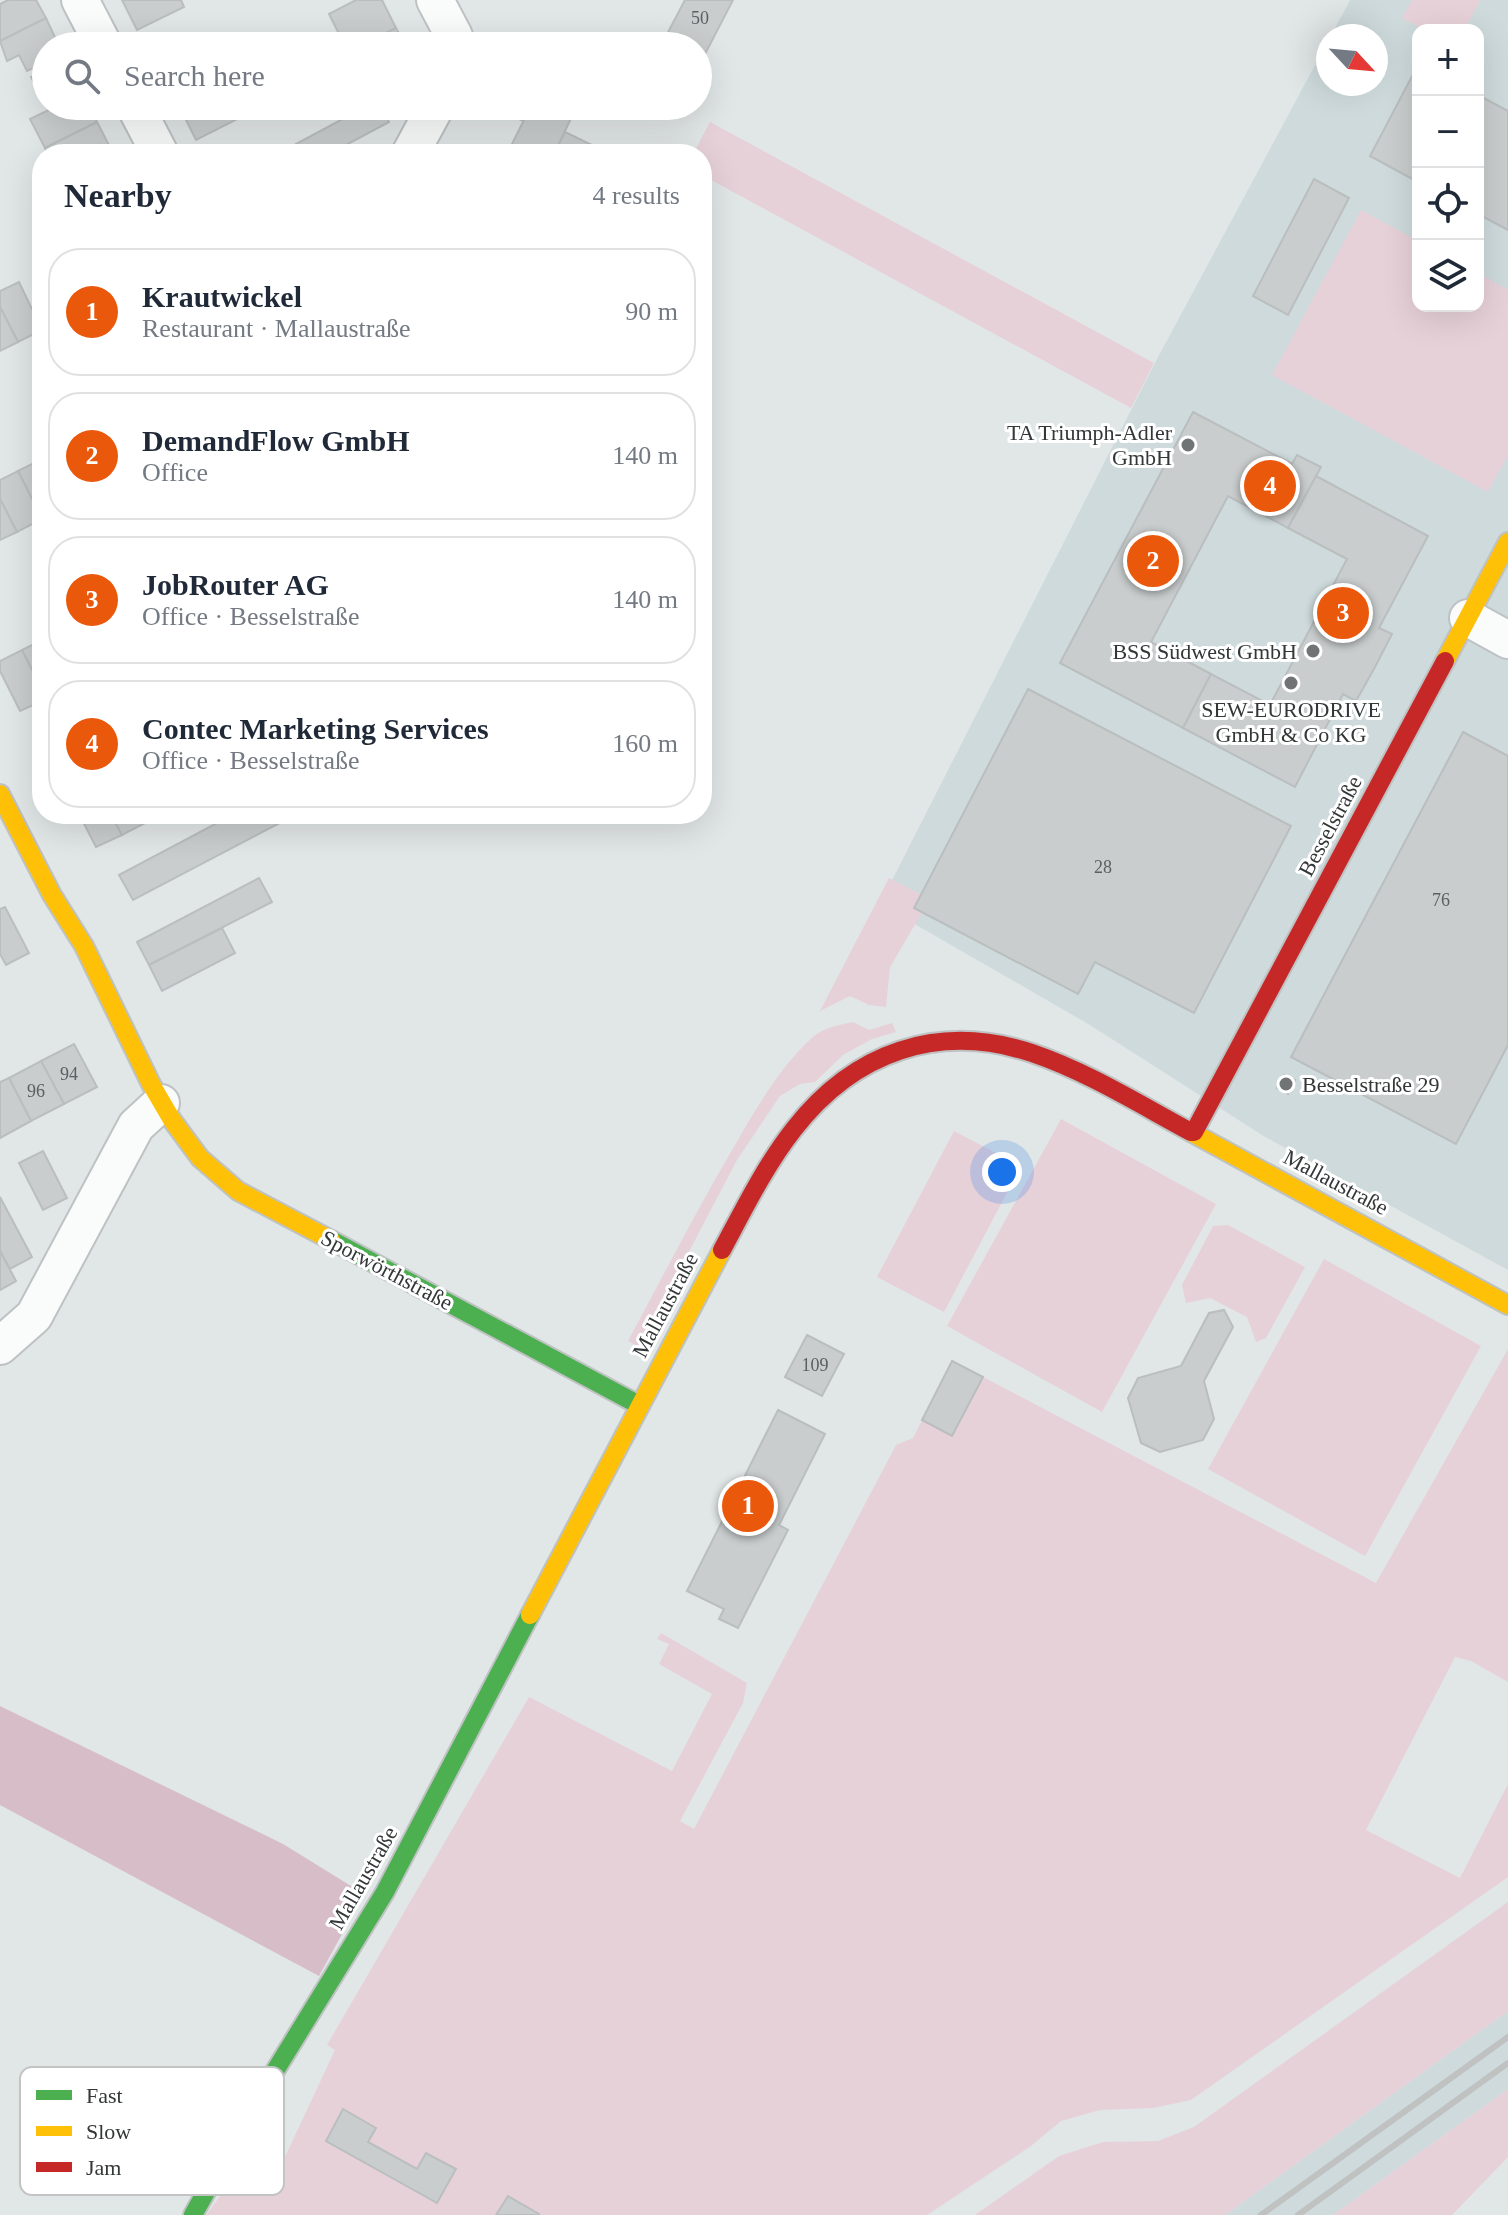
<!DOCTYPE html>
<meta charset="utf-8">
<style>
:root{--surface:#fff;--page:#f2f2f3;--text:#1f2937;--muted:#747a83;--line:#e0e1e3;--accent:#ea580c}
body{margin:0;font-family:"Times New Roman",serif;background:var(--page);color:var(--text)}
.controls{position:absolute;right:24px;top:24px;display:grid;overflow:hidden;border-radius:16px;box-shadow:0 8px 32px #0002}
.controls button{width:72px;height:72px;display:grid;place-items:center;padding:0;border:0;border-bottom:2px solid var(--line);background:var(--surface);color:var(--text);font:40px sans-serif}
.compass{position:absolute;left:1316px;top:24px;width:72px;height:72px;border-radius:50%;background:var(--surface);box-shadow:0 8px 32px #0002;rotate:116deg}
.you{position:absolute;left:1002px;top:1172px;width:28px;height:28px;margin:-20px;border:6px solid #fff;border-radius:50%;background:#1a73e8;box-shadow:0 0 0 12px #1a73e833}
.badge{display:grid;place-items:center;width:52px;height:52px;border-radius:50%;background:var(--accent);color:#fff;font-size:26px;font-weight:700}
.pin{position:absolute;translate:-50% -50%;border:4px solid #fff;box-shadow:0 2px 8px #0006}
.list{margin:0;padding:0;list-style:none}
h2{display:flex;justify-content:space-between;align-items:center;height:104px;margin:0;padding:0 32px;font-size:34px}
h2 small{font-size:26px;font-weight:400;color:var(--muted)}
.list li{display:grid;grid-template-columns:52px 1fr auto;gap:24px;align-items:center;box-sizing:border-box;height:128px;margin:0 16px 16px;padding:0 16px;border:2px solid var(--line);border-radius:32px}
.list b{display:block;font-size:30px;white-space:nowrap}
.list p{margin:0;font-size:26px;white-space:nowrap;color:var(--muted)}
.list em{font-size:26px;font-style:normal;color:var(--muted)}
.icon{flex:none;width:44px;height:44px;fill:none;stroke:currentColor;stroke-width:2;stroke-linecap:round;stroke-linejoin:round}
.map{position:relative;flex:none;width:1508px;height:2215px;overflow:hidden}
.search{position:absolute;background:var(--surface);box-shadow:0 8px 32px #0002;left:32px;top:32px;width:680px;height:88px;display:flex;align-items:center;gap:20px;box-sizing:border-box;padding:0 28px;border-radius:44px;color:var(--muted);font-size:30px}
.panel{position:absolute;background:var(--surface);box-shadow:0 8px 32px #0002;left:32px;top:144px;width:680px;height:680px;border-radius:32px}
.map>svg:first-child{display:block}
.built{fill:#cedadc;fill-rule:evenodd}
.green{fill:#e7d1d9}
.forest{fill:#d7bdc7}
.building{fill:#c9cdce;stroke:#babebf;stroke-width:2}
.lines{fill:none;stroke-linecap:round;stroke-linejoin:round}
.street-casing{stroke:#bec2c3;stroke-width:40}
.fast-casing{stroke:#bec2c3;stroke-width:22}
.slow-casing{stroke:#bec2c3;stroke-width:22}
.jam-casing{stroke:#bec2c3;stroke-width:22}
.street{stroke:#fafbfb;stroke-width:36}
.fast{stroke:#4caf50;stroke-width:18}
.slow{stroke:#ffc107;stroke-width:18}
.jam{stroke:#c62828;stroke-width:18}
.rail{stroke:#c0c1c1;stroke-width:6}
.poi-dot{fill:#717475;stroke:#fff;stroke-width:3}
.labels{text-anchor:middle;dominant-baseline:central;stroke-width:6;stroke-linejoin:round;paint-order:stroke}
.number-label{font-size:18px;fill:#5c5f60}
.poi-label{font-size:22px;fill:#343738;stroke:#fff;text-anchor:end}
.street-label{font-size:22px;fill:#343738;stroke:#fff}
.key{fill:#fff;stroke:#c2c3c3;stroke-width:2}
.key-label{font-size:22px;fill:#343738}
</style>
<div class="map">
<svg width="1508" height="2215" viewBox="0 0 1508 2215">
<rect width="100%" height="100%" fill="#e1e6e7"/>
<g class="built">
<path d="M 1350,0 L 1508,0 L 1508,1270 L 1262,1135 L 1090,1025 L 880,904 L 1156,361 L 1328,41 L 1328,84 L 1376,84 L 1376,36 L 1331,36 ZM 1418,30 L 1478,30 L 1478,306 L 1418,306 Z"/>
<polygon points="1508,2011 1508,2089 1333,2215 1225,2215"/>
</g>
<g class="green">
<polygon points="1412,0 1480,0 1465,30 1425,30 1402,18"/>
<polygon points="710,122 1154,363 1131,408 702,175 702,154 693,154"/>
<polygon points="1361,210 1418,241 1418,306 1478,306 1478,273 1508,290 1508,455 1488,492 1272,375"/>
<polygon points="889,878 930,899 890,967 886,1007 869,1005 850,996 820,1011"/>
<path d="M 853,1022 L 869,1030 L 892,1023 L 896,1032 L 872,1039 L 843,1055 L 815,1082 L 800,1084 L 780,1096 L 737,1160 L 639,1347 L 628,1341 C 661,1280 693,1217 728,1157 C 752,1116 777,1069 813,1037 C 825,1027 839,1025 853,1022 Z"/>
<polygon points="1061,1119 1216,1204 1102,1412 947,1326"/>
<polygon points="954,1131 1021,1166 944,1312 877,1277"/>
<polygon points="1228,1225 1305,1267 1266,1338 1256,1342 1247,1317 1210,1298 1186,1303 1182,1285 1213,1226"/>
<polygon points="1324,1259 1481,1346 1365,1556 1208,1469"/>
<polygon points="1508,1349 1508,1682 1471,1661 1455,1657 1366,1830 1460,1878 1508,1784 1508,1877 1191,2100 1153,2108 1100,2110 1061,2121 1031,2146 927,2215 206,2215 240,2170 269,2191 335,2050 327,2045 529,1697 672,1771 712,1694 659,1664 669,1644 657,1639 661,1633 747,1683 743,1703 680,1821 694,1829 896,1445 913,1438 922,1420 952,1436 983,1377 1376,1583"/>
<polygon points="1508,1902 1508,2011 1225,2215 975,2215 1059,2156 1103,2142 1158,2141 1194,2127"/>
<polygon points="1508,2089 1508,2157 1452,2215 1333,2215"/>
</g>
<polygon class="forest" points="0,1706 283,1844 364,1894 319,1976 0,1805"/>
<g class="building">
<polygon points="8,0 36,0 46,18 0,41 0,4"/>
<polygon points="122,0 181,0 184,7 137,30"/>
<polygon points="356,0 382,0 396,28 360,46 345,46 329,14"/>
<polygon points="685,0 733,0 704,56 698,53 698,46 685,46 666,36"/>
<polygon points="46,18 59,46 46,46 46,62 27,71 19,55 7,61 0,41"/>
<polygon points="396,28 406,46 360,46"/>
<polygon points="1418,65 1418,182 1370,156"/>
<polygon points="46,70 46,86 38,90 31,77"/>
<polygon points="1478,95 1508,111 1508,230 1478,214"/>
<polygon points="57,106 90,106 97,122 45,148 30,119"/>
<polygon points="179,106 240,106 245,115 196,140"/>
<polygon points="367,106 381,106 389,122 329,154 301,154 296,144"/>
<polygon points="492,106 531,106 523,121"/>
<polygon points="531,106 571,106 576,108 554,154 513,154 508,152"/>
<polygon points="97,122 112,151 105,154 48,154 45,148"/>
<polygon points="565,132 602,150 600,154 554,154"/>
<polygon points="1314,179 1349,198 1288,315 1253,296"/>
<polygon points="19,282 42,330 18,342 0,307 0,291"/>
<polygon points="0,307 18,342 0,351"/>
<polygon points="1193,412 1292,464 1297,455 1321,467 1288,528 1228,496 1151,642 1211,674 1183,728 1060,663"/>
<polygon points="42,459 42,519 18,471"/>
<polygon points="18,471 42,519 17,532 0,499 0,480"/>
<polygon points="1316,476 1428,536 1379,628 1392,634 1375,667 1356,701 1343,694 1295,787 1183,728 1211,674 1270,705 1347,559 1288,528"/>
<polygon points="0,499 17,532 0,540"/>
<polygon points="42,640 42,690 22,650"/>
<polygon points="22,650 42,690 42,701 20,711 0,671 0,661"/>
<polygon points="1028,689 1291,826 1194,1013 1095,962 1078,994 914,908"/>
<polygon points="1463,732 1508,756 1508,1045 1456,1144 1291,1057"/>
<polygon points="79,814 111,814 122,835 96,847"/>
<polygon points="111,814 143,814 147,822 122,835"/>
<polygon points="234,814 293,816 133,900 119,875"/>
<polygon points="259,878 272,902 149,965 137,942"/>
<polygon points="5,907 29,953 6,965 0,954 0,909"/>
<polygon points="222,928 235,953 162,991 149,965"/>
<polygon points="74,1044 97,1087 64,1104 41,1061"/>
<polygon points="41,1061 64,1104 31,1121 9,1078"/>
<polygon points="1284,1075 1295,1080 1288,1094 1277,1088"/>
<polygon points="9,1078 31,1121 0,1138 0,1082"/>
<polygon points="43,1151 67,1198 43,1210 19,1163"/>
<polygon points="0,1197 32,1257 10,1269 0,1251"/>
<polygon points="0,1251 16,1281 0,1290"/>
<polygon points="1224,1310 1233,1327 1204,1381 1214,1419 1203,1440 1160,1452 1141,1443 1128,1398 1138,1378 1181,1366 1209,1313"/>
<polygon points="807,1335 844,1354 822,1396 785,1377"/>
<polygon points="952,1361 983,1377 952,1436 922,1420"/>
<polygon points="778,1410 825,1434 779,1525 788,1530 738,1628 719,1619 724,1609 687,1591"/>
<polygon points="343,2109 376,2128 368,2142 417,2169 426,2153 456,2169 437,2203 326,2141"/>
<polygon points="508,2196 539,2214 539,2215 496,2215"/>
</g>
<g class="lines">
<defs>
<g id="street">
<polyline points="80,0 104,46"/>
<polyline points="435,0 454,36 454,46"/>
<polyline points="135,106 160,154"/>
<polyline points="410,154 436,106"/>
<polyline points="1468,618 1508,640"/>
<polyline points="0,1346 34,1316 136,1126 161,1103"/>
</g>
<g id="fast">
<polyline points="331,1240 639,1405"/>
<polyline points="193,2215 259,2097 385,1892 530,1615"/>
</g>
<g id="slow">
<polyline points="1445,661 1508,542"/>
<polyline points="0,794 52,895 84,946 151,1084 172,1120 200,1158 238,1191 331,1240"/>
<polyline points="1191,1132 1508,1305"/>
<polyline points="530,1615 722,1250"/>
</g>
<g id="jam">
<polyline points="1194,1132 1445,661"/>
<path d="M 722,1250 C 744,1209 765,1166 794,1129 C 854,1052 938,1022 1032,1053 C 1088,1072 1139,1104 1191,1132"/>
</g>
</defs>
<use href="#street" class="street-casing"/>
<use href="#fast" class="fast-casing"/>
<use href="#slow" class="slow-casing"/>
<use href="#jam" class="jam-casing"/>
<use href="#street" class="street"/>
<use href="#fast" class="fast"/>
<use href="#slow" class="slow"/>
<use href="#jam" class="jam"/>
<g class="rail">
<polyline points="1261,2215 1508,2037"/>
<polyline points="1298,2215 1508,2063"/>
</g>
</g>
<g class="poi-dot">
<circle cx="1188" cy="445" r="8"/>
<circle cx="1313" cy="651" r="8"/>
<circle cx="1291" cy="683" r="8"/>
<circle cx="1286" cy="1084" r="8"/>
</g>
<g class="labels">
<g class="number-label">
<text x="700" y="18">50</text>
<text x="1103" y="867">28</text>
<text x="1441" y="900">76</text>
<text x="69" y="1074">94</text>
<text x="36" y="1091">96</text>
<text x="815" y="1365">109</text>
</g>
<g class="poi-label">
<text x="1172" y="432">TA Triumph-Adler<tspan x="1172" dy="25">GmbH</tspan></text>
<text x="1297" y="651">BSS Südwest GmbH</text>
<text x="1291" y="709" text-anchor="middle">SEW-EURODRIVE<tspan x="1291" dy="25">GmbH &amp; Co KG</tspan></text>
<text x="1302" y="1084" text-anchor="start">Besselstraße 29</text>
</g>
<g class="street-label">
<text transform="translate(1330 826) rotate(-62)">Besselstraße</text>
<text transform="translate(1336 1182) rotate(28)">Mallaustraße</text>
<text transform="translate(387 1270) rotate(28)">Sporwörthstraße</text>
<text transform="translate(665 1305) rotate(-62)">Mallaustraße</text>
<text transform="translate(363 1878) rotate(-60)">Mallaustraße</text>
</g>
</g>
<rect x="20" y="2067" width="264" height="128" rx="12" class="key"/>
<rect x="36" y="2090" width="36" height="10" fill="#4caf50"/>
<rect x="36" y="2126" width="36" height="10" fill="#ffc107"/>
<rect x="36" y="2162" width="36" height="10" fill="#c62828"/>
<g class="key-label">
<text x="86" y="2103">Fast</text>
<text x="86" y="2139">Slow</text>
<text x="86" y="2175">Jam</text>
</g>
</svg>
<div class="controls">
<button>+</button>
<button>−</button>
<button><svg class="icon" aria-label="locate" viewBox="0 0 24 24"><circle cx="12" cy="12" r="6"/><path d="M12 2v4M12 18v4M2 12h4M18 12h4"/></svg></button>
<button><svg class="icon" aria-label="layers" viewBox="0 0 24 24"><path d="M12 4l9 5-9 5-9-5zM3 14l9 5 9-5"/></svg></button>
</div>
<svg class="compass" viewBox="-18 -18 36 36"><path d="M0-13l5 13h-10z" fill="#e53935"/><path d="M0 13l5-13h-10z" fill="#747a83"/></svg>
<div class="you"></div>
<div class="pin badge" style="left:748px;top:1506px">1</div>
<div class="pin badge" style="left:1153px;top:561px">2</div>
<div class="pin badge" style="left:1343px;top:613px">3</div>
<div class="pin badge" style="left:1270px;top:486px">4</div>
<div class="search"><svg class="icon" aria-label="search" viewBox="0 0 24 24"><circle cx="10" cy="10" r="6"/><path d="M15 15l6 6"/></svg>Search here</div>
<section class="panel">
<h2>Nearby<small>4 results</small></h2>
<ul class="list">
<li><span class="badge">1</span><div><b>Krautwickel</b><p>Restaurant · Mallaustraße</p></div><em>90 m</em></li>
<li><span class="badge">2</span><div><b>DemandFlow GmbH</b><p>Office</p></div><em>140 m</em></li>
<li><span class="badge">3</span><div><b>JobRouter AG</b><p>Office · Besselstraße</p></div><em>140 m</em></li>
<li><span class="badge">4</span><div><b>Contec Marketing Services</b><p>Office · Besselstraße</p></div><em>160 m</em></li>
</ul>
</section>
</div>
